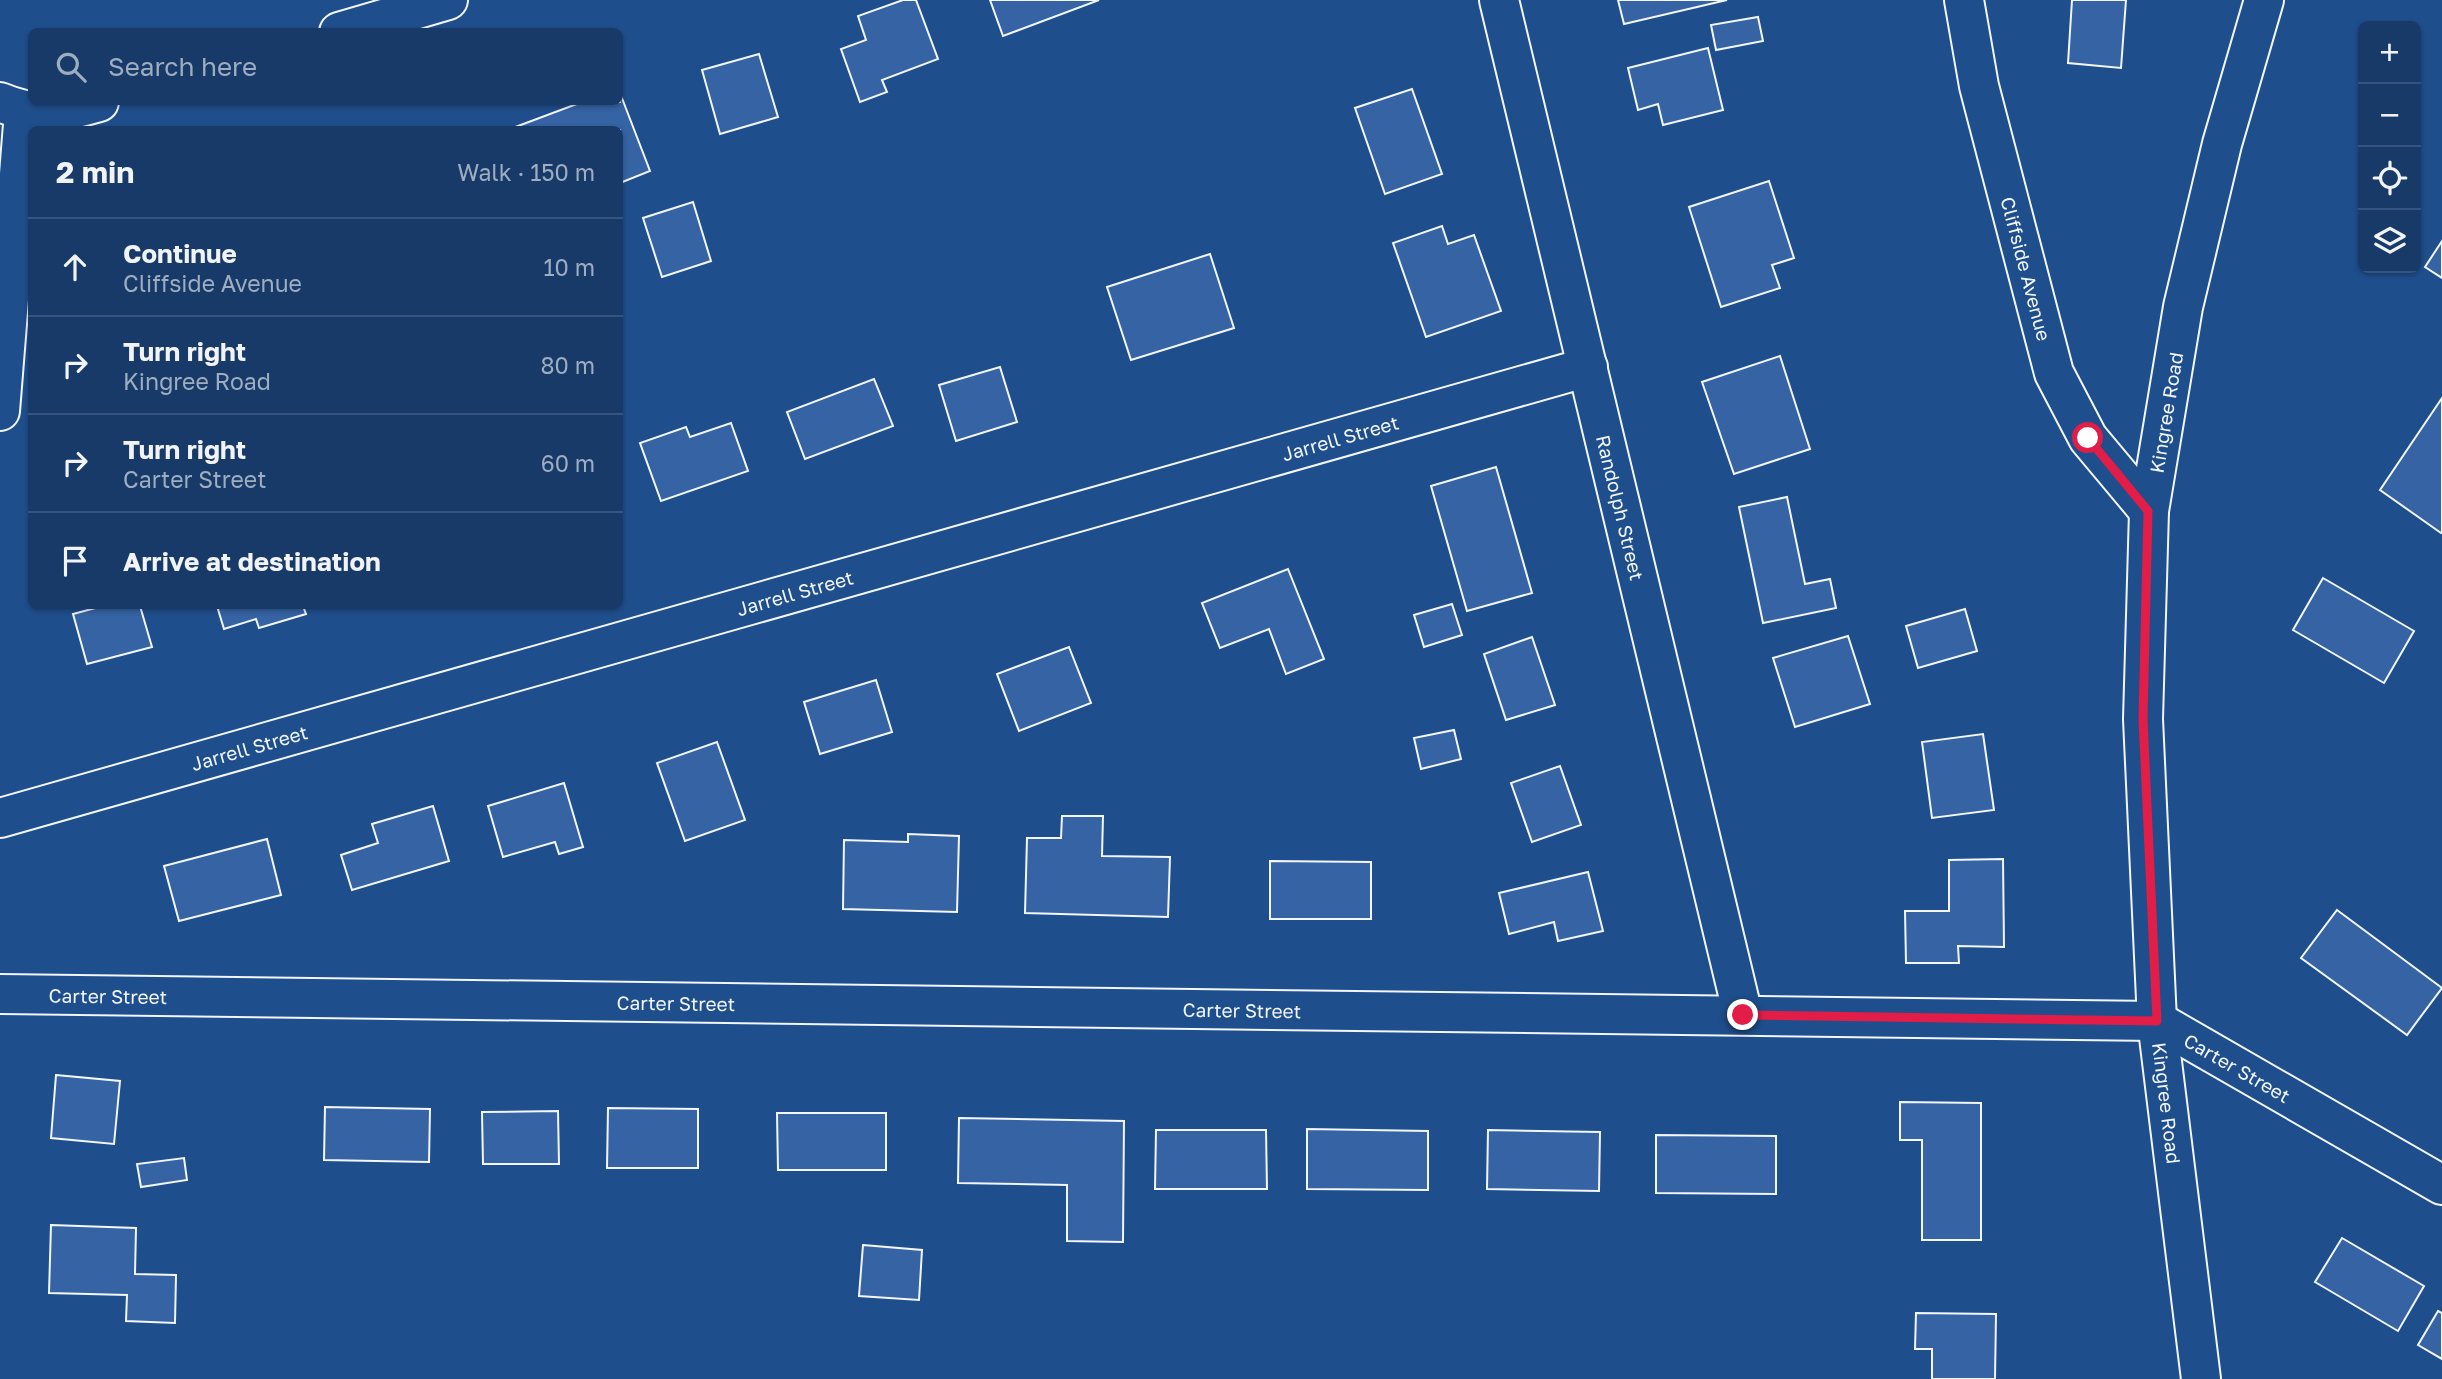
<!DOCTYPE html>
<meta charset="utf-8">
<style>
:root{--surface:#173a69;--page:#20416f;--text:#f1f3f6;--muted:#9eadc0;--line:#36547d}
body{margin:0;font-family:"Golos Text",sans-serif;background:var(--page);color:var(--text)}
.controls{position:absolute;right:21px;top:21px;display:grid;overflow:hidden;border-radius:10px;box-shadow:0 2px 5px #0004}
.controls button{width:63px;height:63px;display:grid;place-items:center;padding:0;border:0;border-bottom:2px solid var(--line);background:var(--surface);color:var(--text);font:35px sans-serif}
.stop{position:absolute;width:21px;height:21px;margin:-16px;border:5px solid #e11d48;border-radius:50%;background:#fff}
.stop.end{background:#e11d48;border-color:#fff;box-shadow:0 2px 7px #0008}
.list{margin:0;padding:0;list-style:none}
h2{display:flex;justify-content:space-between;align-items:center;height:91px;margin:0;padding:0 28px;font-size:30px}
h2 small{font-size:23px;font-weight:400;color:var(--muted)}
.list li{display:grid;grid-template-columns:46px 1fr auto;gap:21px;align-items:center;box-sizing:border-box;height:98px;padding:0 28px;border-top:2px solid var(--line)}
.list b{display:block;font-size:26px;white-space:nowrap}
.list p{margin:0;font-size:23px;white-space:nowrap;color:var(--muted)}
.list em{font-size:23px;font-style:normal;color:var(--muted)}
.icon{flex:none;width:38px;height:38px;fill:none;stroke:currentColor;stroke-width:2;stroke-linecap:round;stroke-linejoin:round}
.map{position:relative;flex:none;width:2442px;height:1379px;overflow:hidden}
.search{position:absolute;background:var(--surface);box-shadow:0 2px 5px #0004;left:28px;top:28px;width:595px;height:77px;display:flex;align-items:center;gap:18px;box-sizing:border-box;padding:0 24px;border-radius:10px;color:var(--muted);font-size:26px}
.panel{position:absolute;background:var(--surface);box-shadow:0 2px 5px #0004;left:28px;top:126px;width:595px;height:483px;border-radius:10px}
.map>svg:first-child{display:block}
.building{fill:#3563a3;stroke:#f2f6ff;stroke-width:2}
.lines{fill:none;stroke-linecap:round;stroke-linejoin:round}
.street-casing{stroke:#f2f6ff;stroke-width:42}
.primary-casing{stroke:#f2f6ff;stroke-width:42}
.street{stroke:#1f4e8c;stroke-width:38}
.primary{stroke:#1f4e8c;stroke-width:38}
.route{stroke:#e11d48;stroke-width:9}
.labels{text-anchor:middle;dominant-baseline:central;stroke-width:5;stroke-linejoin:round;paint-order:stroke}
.street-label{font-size:19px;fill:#f2f6ff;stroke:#1f4e8c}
</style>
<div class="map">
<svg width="2442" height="1379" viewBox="0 0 2442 1379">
<rect width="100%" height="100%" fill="#1f4e8c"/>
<g class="building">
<polygon points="903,0 916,0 938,59 882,80 887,92 860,102 841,49 866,40 858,16"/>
<polygon points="990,0 1099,0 1003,36"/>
<polygon points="1618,0 1727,0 1624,24"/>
<polygon points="2072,0 2126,0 2121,68 2068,63"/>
<polygon points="1758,17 1763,41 1716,50 1711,25"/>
<polygon points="1708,48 1723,110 1663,125 1658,104 1638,110 1628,68"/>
<polygon points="759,54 778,117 720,134 702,70"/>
<polygon points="1412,89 1442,174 1385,194 1355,108"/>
<polygon points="620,93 650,171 620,183 620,130 510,129 582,102 620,102"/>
<polygon points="1769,181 1794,258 1772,265 1780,288 1721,307 1689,207"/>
<polygon points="693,202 711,261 662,277 643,218"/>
<polygon points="1442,226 1448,244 1474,235 1501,311 1426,337 1393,243"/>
<polygon points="2442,241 2442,278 2425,267"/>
<polygon points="1210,254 1234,328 1131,360 1107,287"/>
<polygon points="1780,356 1810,449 1734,474 1702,382"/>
<polygon points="1000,367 1017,422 956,441 939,385"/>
<polygon points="874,379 893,426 805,459 787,412"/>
<polygon points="2442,398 2442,532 2441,533 2380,490"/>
<polygon points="731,423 748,471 661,501 640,443 686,427 690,437"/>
<polygon points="1496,467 1532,593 1467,611 1431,486"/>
<polygon points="1787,497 1805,584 1830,579 1836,608 1763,623 1739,507"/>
<polygon points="1288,569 1324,659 1286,674 1269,629 1220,648 1202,603"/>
<polygon points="2323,578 2414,631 2384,683 2293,630"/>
<polygon points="1452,604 1462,635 1424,647 1414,615"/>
<polygon points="103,606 140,606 152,647 87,664 73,614"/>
<polygon points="217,606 303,606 306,614 259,628 256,619 224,629"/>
<polygon points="1965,609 1977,651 1918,668 1906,626"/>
<polygon points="1848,636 1870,704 1795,727 1773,658"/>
<polygon points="1532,637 1555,705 1506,720 1484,654"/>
<polygon points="1069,647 1091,703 1019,731 997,674"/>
<polygon points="876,680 892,732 820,754 804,702"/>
<polygon points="1454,730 1461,759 1421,769 1414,738"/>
<polygon points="1983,734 1994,810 1932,818 1922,742"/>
<polygon points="717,742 745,820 685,841 657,763"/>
<polygon points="1560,766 1581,825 1532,842 1511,783"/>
<polygon points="564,783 583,847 559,854 555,842 503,857 488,806"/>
<polygon points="433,806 449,861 352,890 341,855 378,843 372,824"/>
<polygon points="1062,816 1103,816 1102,856 1170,857 1168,917 1025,913 1027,838 1061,838"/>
<polygon points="908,834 959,836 957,912 843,909 844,840 908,842"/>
<polygon points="267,839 281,895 179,921 164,866"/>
<polygon points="2003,859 2004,947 1958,946 1959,963 1906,963 1905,911 1949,911 1949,860"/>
<polygon points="1270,861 1371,862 1371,919 1270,919"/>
<polygon points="1588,872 1603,931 1558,941 1554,922 1509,934 1499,893"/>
<polygon points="2337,910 2442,988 2407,1035 2301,958"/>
<polygon points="56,1075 120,1081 114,1144 51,1138"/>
<polygon points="1900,1102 1981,1103 1981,1240 1922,1240 1922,1140 1900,1140"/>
<polygon points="325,1107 430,1109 429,1162 324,1160"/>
<polygon points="608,1108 698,1109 698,1168 607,1168"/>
<polygon points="558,1111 559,1164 483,1164 482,1112"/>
<polygon points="777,1113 886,1113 886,1170 778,1170"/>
<polygon points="959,1118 1124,1121 1123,1242 1067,1241 1067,1185 958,1183"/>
<polygon points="1307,1129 1428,1131 1428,1190 1307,1189"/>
<polygon points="1156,1130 1266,1130 1267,1189 1155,1189"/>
<polygon points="1488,1130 1600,1132 1599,1191 1487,1189"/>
<polygon points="1656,1135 1776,1136 1776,1194 1656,1193"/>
<polygon points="184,1158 187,1180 141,1187 137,1164"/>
<polygon points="51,1225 136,1228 135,1274 176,1275 175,1323 126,1321 127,1295 49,1293"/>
<polygon points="2342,1238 2424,1286 2398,1331 2315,1282"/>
<polygon points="863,1245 922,1250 919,1300 859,1296"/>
<polygon points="2438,1311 2442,1313 2442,1359 2418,1345"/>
<polygon points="1916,1313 1996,1314 1995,1379 1932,1379 1932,1349 1915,1349"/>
</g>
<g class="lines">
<defs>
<g id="street">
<path id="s1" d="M 1499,0 L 1743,1015"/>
<path id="s2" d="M 1964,0 L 1979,86 L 2054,373 L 2088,438 L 2149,511"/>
<polyline points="339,32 448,0"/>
<path d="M 0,102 C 38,118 61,113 99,102"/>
<polyline points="0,411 24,112"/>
<path id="s3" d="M 0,818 L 1588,367"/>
<path id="s4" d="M 0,994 L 2157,1021 L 2442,1185"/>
</g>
<g id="primary">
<path id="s5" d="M 2201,1379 L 2157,1021 L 2143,719 L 2149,511 L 2183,307 L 2222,144 L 2264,0"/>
</g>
</defs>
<use href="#street" class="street-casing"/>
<use href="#primary" class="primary-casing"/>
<use href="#street" class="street"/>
<use href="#primary" class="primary"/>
</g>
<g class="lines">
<polyline class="route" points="1743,1015 2157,1021 2143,719 2148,511 2088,438"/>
</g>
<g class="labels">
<g class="street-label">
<text stroke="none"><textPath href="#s2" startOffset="276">Cliffside Avenue</textPath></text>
<text stroke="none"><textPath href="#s5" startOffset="971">Kingree Road</textPath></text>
<text stroke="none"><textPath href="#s3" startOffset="1393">Jarrell Street</textPath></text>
<text stroke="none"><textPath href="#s1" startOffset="522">Randolph Street</textPath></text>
<text stroke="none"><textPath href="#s3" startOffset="826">Jarrell Street</textPath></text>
<text stroke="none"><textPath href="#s3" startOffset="259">Jarrell Street</textPath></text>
<text stroke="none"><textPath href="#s4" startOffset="108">Carter Street</textPath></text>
<text stroke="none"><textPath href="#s4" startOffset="676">Carter Street</textPath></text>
<text stroke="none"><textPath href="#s4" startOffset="1242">Carter Street</textPath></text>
<text stroke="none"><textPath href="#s4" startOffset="2250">Carter Street</textPath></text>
<text transform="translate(2167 1103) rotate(83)">Kingree Road</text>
</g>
</g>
</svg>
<div class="controls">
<button>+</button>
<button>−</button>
<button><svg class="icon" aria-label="locate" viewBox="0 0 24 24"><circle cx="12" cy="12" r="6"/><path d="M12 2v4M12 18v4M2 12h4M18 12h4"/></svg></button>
<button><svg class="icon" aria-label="layers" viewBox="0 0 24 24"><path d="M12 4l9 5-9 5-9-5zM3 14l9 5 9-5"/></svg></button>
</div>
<div class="stop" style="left:2088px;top:438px"></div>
<div class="stop end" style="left:1743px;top:1015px"></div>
<div class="search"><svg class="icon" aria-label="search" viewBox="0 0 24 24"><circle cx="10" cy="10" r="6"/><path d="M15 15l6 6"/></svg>Search here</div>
<section class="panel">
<h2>2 min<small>Walk · 150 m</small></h2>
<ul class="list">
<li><svg class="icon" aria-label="ahead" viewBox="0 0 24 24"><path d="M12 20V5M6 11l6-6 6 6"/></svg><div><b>Continue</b><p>Cliffside Avenue</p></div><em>10 m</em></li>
<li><svg class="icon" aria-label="right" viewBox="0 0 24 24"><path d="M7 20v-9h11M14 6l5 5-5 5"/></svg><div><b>Turn right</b><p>Kingree Road</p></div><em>80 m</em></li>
<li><svg class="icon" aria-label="right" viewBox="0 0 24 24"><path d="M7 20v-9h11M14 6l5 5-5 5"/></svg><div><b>Turn right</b><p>Carter Street</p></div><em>60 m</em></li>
<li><svg class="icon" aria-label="arrive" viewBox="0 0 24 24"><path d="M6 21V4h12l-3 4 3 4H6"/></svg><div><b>Arrive at destination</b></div></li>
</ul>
</section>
</div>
